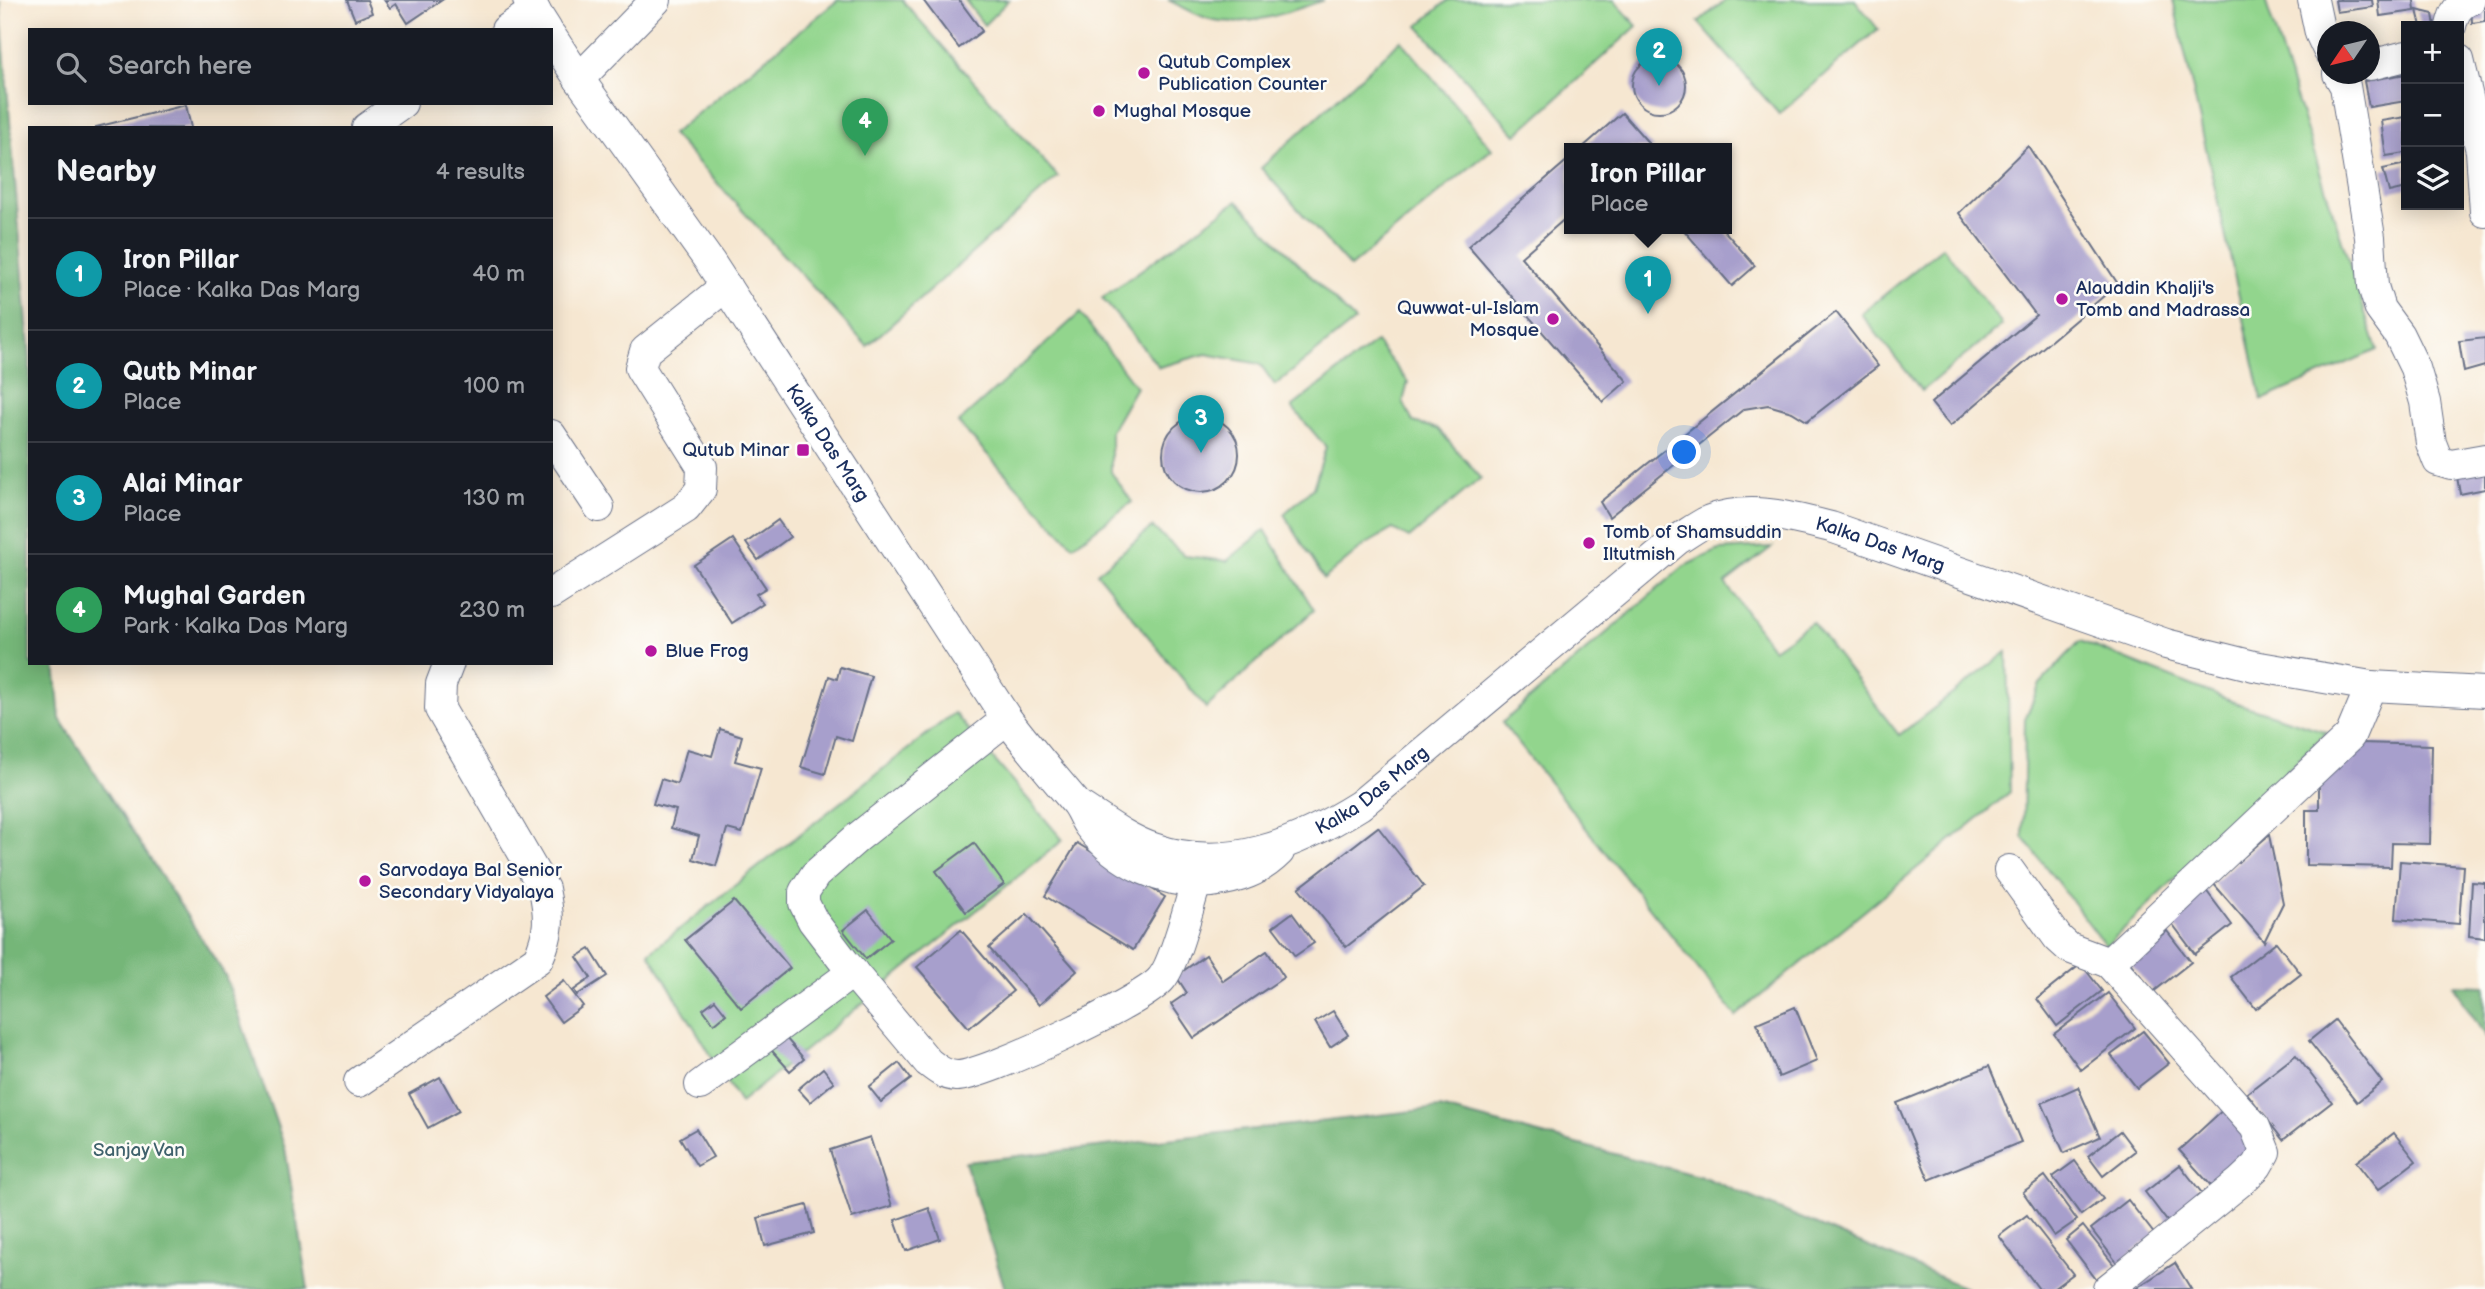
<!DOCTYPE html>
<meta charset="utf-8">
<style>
:root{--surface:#171b24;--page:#242831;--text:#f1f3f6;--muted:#9ea1a6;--line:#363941;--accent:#d93025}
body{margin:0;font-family:"Balsamiq Sans",sans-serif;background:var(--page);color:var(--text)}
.controls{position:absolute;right:21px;top:21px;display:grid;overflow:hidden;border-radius:0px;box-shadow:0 4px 18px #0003}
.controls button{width:63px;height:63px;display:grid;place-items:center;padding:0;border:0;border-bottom:2px solid var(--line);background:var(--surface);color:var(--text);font:35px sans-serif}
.compass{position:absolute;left:2317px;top:21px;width:63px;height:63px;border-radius:50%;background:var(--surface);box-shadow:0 4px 18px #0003;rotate:235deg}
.you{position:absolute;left:1685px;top:453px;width:24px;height:24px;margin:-18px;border:5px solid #fff;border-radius:50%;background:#1a73e8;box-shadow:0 0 0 10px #1a73e833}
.badge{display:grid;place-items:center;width:46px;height:46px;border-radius:50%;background:var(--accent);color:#fff;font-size:23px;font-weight:700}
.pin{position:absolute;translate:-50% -58px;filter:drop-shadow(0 2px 4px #0008)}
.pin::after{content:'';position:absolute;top:37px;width:24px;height:21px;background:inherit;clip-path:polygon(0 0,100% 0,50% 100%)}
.popup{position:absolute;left:1564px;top:143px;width:168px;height:91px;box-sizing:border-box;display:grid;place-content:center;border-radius:0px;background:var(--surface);filter:drop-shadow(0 2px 5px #0005);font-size:23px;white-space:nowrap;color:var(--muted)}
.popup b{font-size:26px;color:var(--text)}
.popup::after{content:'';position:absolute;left:50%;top:100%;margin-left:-14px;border:14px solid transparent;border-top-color:var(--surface)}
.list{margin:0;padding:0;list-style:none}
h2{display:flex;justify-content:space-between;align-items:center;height:91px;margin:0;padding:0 28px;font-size:30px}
h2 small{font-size:23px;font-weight:400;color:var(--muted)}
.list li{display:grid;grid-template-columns:46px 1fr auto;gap:21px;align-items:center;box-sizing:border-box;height:112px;padding:0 28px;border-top:2px solid var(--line)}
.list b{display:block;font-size:26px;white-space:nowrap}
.list p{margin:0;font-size:23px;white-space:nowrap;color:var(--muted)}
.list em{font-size:23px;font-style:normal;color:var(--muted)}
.icon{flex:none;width:38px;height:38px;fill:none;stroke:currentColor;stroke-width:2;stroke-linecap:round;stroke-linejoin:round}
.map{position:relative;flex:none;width:2485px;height:1289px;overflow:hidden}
.search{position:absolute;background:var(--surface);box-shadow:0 4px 18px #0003;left:28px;top:28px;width:525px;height:77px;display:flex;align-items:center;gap:18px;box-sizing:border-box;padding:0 24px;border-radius:0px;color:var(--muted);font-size:26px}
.panel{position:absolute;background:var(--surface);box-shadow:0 4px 18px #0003;left:28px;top:126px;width:525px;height:539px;border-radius:0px}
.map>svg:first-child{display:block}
.green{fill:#92d58d;stroke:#568276;stroke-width:2}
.forest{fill:#75b678;stroke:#48726b;stroke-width:2}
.building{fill:#a79fcc}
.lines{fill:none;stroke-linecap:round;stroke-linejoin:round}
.minor-casing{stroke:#686f86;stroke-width:32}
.minor{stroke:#fff;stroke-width:30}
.poi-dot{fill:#b5179e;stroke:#fdfcf7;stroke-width:2.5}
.labels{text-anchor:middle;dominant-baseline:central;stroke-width:5;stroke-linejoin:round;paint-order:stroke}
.poi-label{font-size:19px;fill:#1b2f5e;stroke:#fdfcf7;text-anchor:start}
.street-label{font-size:19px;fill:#1b2f5e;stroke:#fdfcf7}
.park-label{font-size:19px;fill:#3f616c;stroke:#fdfcf7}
</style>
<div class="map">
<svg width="2485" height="1289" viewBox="0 0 2485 1289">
<rect width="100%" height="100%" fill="#fdfcf7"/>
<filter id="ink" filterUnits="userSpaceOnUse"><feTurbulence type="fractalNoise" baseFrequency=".0143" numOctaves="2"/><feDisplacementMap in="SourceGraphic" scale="14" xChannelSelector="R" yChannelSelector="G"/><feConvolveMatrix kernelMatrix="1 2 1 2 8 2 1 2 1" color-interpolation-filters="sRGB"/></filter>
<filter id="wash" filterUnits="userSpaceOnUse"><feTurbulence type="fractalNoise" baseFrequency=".00686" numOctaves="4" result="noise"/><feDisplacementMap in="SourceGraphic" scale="28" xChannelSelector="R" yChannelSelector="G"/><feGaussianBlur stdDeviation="1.57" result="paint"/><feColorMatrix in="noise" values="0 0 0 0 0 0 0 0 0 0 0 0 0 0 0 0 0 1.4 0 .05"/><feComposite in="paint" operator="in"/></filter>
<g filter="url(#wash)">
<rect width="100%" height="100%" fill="#f6e7d1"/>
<g class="green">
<polygon points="838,0 902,0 1058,177 867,346 672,134"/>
<polygon points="965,0 1009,0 984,25"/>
<path d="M 1168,0 L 1324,0 C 1289,12 1250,27 1213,20 C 1198,17 1182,6 1168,0 Z"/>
<polygon points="1448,0 1614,0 1637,26 1516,135 1418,26"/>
<polygon points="1726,0 1855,0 1878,29 1779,114 1698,22"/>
<polygon points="2173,0 2265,0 2377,350 2262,400"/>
<polygon points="1401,40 1492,149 1350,267 1261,168"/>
<polygon points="1237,201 1355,321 1275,385 1260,364 1206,354 1159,367 1102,298"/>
<polygon points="1943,247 2002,325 1922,391 1861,314"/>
<polygon points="1080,313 1136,387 1111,431 1111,472 1132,502 1073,546 958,423"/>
<polygon points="1376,342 1408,382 1403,402 1413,422 1438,429 1481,478 1409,538 1393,529 1365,545 1324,579 1284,514 1313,488 1326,447 1292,407"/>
<polygon points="1152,527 1185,556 1227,561 1265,530 1314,610 1206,708 1097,573"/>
<polygon points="1772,547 1725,583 1773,649 1812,622 1899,735 2007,652 2010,792 1736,1016 1502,723 1684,566 1719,550"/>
<polygon points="2080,641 2236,703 2327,732 2106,946 2023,837 2025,719 2040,684"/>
<polygon points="954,713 1063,840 740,1103 649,953"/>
</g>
<g class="forest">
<polygon points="0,2 30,359 30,663 55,663 60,719 225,975 285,1148 308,1289 0,1289"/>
<polygon points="2453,985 2485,986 2485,1036"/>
<polygon points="1440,1108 1706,1178 1968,1289 1005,1289 965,1162"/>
</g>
<g id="blocks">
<g class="building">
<polygon points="347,0 367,0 372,13 355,20"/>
<polygon points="384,0 442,0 408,23 396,4 390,8"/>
<polygon points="923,0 959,0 982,31 959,48"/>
<polygon points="2335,0 2372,0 2373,7 2337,12"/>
<polygon points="2378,0 2414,0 2415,11 2380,16"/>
<polygon points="2485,1 2485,21 2472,23 2471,3"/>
<polygon points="2417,10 2433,14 2435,26 2421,26"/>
<circle cx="1659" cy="85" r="27"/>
<polygon points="2406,74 2406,101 2369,107 2364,81"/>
<polygon points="186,105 191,128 96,128 96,127"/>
<polygon points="1622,113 1653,148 1582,148"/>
<polygon points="2406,117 2406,153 2386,156 2381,121"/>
<polygon points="2028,146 2118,284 1950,426 1931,403 2036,315 1959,213"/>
<polygon points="1569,159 1569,215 1521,257 1627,381 1603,402 1468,246"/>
<polygon points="2406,164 2406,188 2389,192 2383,169"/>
<polygon points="1682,228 1722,228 1755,266 1732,286"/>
<polygon points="1836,312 1878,366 1807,421 1792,412 1768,405 1744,409 1609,517 1600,502"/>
<polygon points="2485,338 2485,366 2464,372 2459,341"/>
<circle cx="1201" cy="454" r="38"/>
<polygon points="2485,466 2485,489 2460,494 2456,471"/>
<polygon points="778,520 790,537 758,560 746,543"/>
<polygon points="733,539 766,588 756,594 763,603 732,623 694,565"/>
<polygon points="840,667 871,676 852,741 836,736 825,774 801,767 829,676 837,679"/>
<polygon points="720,729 742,736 735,761 761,768 742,833 727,829 716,866 693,859 699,836 671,828 676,810 653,804 661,779 677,784 687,749 712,756"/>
<polygon points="2359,743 2432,745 2430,844 2392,843 2391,867 2306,865 2306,810 2319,810 2319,785"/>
<polygon points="1378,827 1424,886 1346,947 1299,888"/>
<polygon points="2269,835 2283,903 2264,942 2213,883"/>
<polygon points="974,843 1004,884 966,912 936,871"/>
<polygon points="1077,843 1165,897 1133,950 1045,896"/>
<polygon points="2400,861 2463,866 2459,924 2396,919"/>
<polygon points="2472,882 2485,883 2485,938 2469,936"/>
<polygon points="2205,889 2232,925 2195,954 2168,918"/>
<polygon points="734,901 790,968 741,1008 685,940"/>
<polygon points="868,910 891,939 866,959 843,930"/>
<polygon points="1292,913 1314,943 1295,956 1273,927"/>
<polygon points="1027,914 1077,971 1039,1005 989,948"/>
<polygon points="961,930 1013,991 969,1028 917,967"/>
<polygon points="2167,931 2191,962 2153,992 2128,960"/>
<polygon points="2276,942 2301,974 2256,1009 2231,977"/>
<polygon points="590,949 607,976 577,995 574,990 591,978 577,957"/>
<polygon points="1267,951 1284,977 1194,1038 1171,1004 1187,993 1176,976 1206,955 1223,981"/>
<polygon points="2081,964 2102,991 2057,1026 2037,999"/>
<polygon points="564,981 583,1006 561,1022 543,997"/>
<polygon points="2108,993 2135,1028 2081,1070 2054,1034"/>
<polygon points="715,1000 726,1014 714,1024 703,1009"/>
<polygon points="1795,1007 1817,1061 1779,1077 1757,1023"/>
<polygon points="1333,1011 1348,1035 1330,1047 1315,1022"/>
<polygon points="2335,1020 2382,1082 2357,1102 2309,1041"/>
<polygon points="780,1031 804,1059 790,1071 765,1043"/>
<polygon points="2143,1031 2169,1063 2137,1088 2111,1055"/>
<polygon points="2296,1055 2332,1102 2283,1140 2247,1093"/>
<polygon points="899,1063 911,1079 881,1102 869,1087"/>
<polygon points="1989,1066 2021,1142 1929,1180 1897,1103"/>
<polygon points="823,1068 834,1082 810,1102 798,1089"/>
<polygon points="440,1077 459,1111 428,1128 409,1094"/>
<polygon points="2078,1087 2100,1137 2064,1153 2042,1103"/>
<polygon points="2226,1107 2253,1151 2215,1190 2179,1150"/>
<polygon points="696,1129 713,1157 697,1166 680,1138"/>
<polygon points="2120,1131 2135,1151 2103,1176 2088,1156"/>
<polygon points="2394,1133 2416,1161 2378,1190 2356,1162"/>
<polygon points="870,1137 892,1206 852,1218 830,1150"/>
<polygon points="2075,1161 2103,1199 2081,1215 2053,1177"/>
<polygon points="2180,1165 2205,1197 2170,1225 2145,1192"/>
<polygon points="2045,1176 2077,1220 2054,1236 2023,1192"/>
<polygon points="2128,1200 2155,1235 2118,1264 2091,1229"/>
<polygon points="807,1205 814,1233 765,1246 758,1218"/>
<polygon points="929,1208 940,1239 906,1251 895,1220"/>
<polygon points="2027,1215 2073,1274 2053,1289 2039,1289 1999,1236"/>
<polygon points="2083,1226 2114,1265 2096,1279 2066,1240"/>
<polygon points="2175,1263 2191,1289 2135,1289"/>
</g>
</g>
</g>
<g filter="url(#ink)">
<use href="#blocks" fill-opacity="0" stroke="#686f86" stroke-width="2"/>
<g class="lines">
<defs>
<g id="minor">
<polyline points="528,0 547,30"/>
<polyline points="2313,0 2320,33 2328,50"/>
<path d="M 2451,26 C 2454,13 2457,6 2470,0"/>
<polyline points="506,30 535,10"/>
<path id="s1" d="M 551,36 L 579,79 L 710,262 L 1007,719 C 1029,748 1052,775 1075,802 C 1081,809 1083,818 1089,826 C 1117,863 1164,885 1211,882 C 1238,879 1260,871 1279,852"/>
<polyline points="2459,60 2481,151 2485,212"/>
<polyline points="2370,65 2406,56"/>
<polyline points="2338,74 2345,86 2370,237 2373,286 2380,309 2399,335 2415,368 2425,402 2431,443 2438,461 2451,465 2485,459"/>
<polyline points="579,79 656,0"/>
<polyline points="367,128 402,103"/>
<polyline points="551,435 599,507"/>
<polyline points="551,594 686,508 701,489 702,467 640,368 645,351 726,286"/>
<path d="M 1007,719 L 857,838 L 815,875 L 804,892 L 804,903 L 813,921 L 845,963 L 928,1062 C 937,1069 944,1075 956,1076 C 983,1077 1146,1000 1162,978 C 1175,962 1189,905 1196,883"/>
<path id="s2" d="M 1078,805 C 1102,820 1126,839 1153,848 C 1226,874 1298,844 1360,805 L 1677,540 C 1687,534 1699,525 1710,520 C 1750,505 1792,517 1831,527 L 2166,644 L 2254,666 L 2371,686 L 2485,692"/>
<polyline points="2009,870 2058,938 2069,948 2109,963"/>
<path d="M 359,1082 L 538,959 C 550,932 550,918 544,889 L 440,709 L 441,684 L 449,663"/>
<polyline points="700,1085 853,972"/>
<polyline points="2108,1289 2240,1182 2257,1166 2265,1152 2255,1127 2109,963 2350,736 2371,686"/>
</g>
</defs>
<use href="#minor" class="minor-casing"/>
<use href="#minor" class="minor"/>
</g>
</g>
<g class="poi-dot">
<circle cx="1144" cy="73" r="7"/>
<circle cx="1099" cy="111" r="7"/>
<circle cx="2062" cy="299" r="7"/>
<circle cx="1553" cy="319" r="7"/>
<rect x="796" y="443" width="14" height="14" rx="3.5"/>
<circle cx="1589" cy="543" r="7"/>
<circle cx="651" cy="651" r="7"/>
<circle cx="365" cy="881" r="7"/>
</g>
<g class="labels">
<g class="poi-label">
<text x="1158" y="62">Qutub Complex<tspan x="1158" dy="22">Publication Counter</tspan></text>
<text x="1113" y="111">Mughal Mosque</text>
<text x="2076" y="288">Alauddin Khalji's<tspan x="2076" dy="22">Tomb and Madrassa</tspan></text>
<text x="1539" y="308" text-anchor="end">Quwwat-ul-Islam<tspan x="1539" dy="22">Mosque</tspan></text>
<text x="789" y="450" text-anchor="end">Qutub Minar</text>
<text x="1603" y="532">Tomb of Shamsuddin<tspan x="1603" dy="22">Iltutmish</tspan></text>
<text x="665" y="651">Blue Frog</text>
<text x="379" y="870">Sarvodaya Bal Senior<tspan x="379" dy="22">Secondary Vidyalaya</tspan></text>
</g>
<g class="street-label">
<text stroke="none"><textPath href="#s1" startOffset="492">Kalka Das Marg</textPath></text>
<text stroke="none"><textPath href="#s2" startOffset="933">Kalka Das Marg</textPath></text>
<text stroke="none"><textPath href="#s2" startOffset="324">Kalka Das Marg</textPath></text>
</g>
<g class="park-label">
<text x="139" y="1150">Sanjay Van</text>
</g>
</g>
</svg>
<div class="controls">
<button>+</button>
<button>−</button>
<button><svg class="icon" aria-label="layers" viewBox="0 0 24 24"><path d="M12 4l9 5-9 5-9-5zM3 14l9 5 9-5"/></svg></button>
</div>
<svg class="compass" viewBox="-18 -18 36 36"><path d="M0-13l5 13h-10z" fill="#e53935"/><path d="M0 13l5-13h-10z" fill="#9ea1a6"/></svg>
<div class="you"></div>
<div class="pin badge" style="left:1648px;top:314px;background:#0f9aa8">1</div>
<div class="popup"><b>Iron Pillar</b>Place</div>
<div class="pin badge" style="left:1659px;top:86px;background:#0f9aa8">2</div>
<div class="pin badge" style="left:1201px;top:453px;background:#0f9aa8">3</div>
<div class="pin badge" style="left:865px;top:156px;background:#2e9e5b">4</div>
<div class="search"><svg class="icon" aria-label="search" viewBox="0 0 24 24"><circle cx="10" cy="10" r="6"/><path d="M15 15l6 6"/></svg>Search here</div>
<section class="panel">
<h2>Nearby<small>4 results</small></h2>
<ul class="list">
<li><span class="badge" style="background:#0f9aa8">1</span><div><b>Iron Pillar</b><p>Place · Kalka Das Marg</p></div><em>40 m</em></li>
<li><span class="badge" style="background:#0f9aa8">2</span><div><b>Qutb Minar</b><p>Place</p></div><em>100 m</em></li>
<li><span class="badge" style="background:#0f9aa8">3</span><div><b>Alai Minar</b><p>Place</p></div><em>130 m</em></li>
<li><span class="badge" style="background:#2e9e5b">4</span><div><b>Mughal Garden</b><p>Park · Kalka Das Marg</p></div><em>230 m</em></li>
</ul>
</section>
</div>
